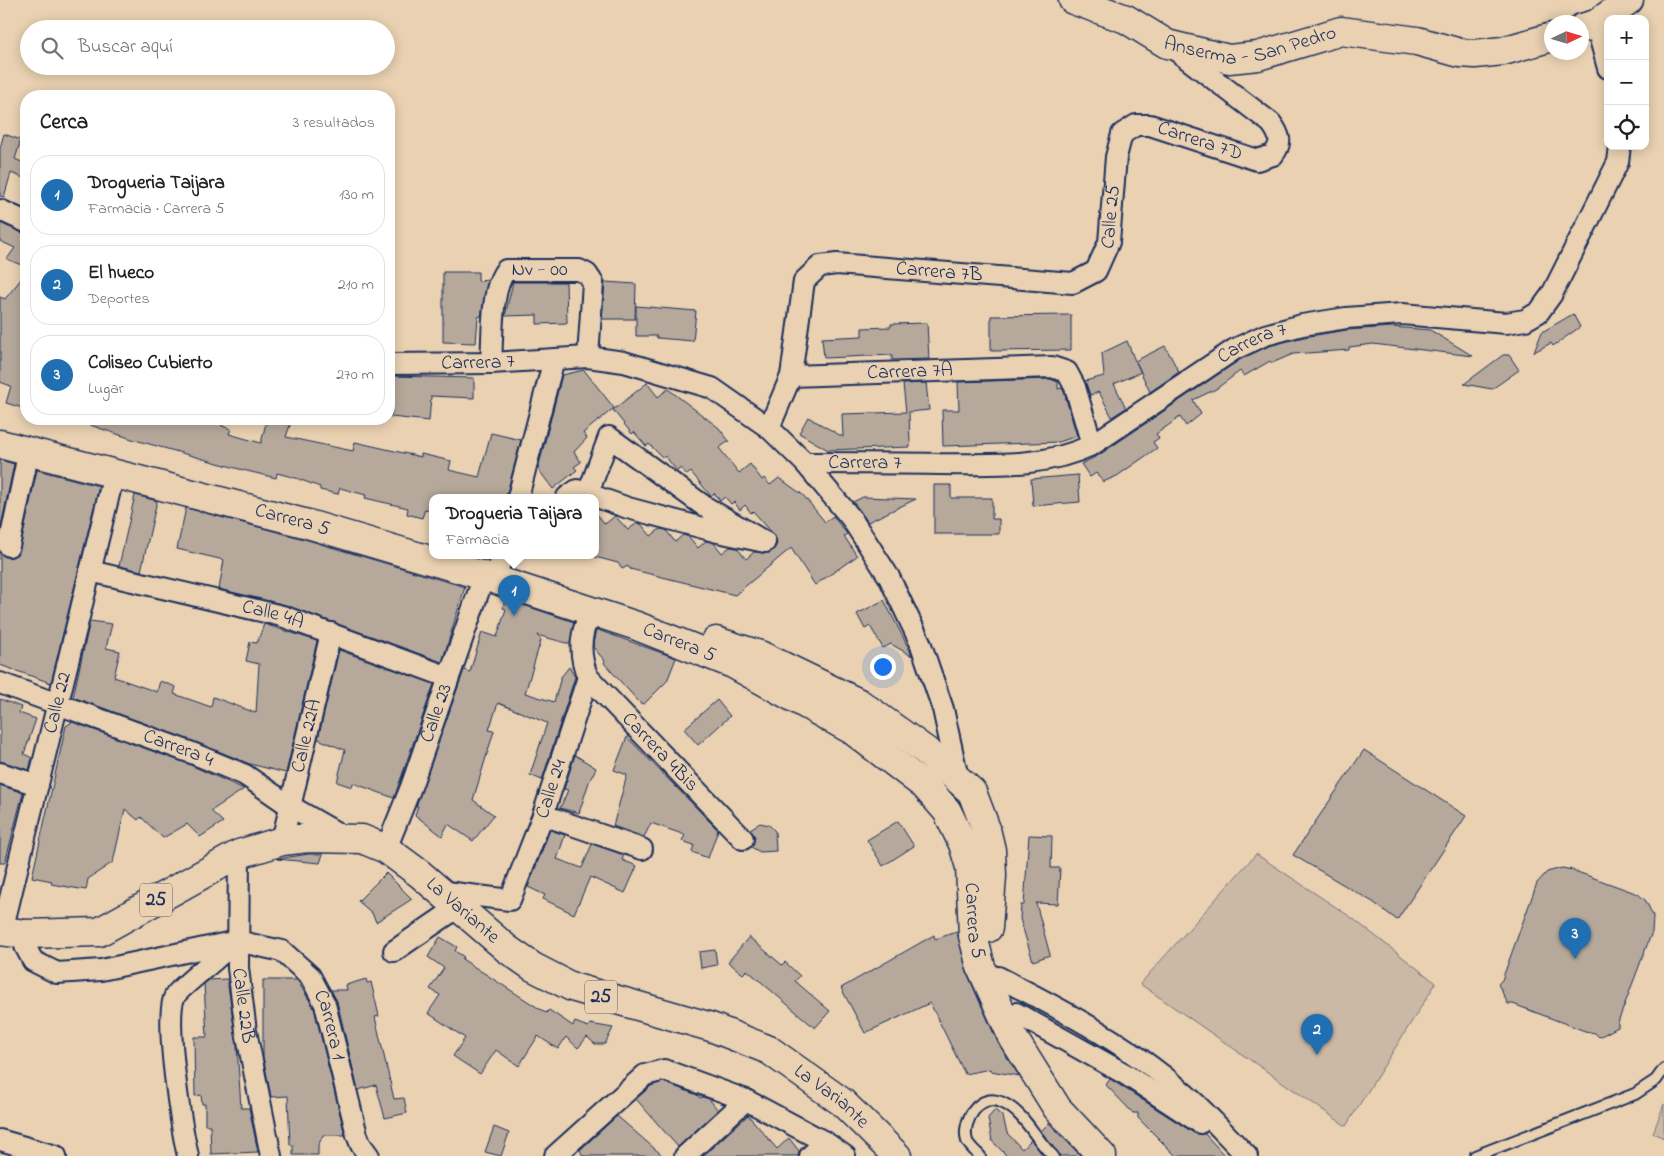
<!DOCTYPE html>
<html lang="es">
<meta charset="utf-8">
<style>
:root{--surface:#fff;--page:#f6f6f6;--text:#202124;--muted:#757577;--line:#e0e0e0;--accent:#1f6fb2}
body{margin:0;font-family:"Indie Flower",sans-serif;background:var(--page);color:var(--text)}
.controls{position:absolute;right:15px;top:15px;display:grid;overflow:hidden;border-radius:10px;box-shadow:0 2px 12px #0003}
.controls button{width:45px;height:45px;display:grid;place-items:center;padding:0;border:0;border-bottom:1px solid var(--line);background:var(--surface);color:var(--text);font:25px sans-serif}
.compass{position:absolute;left:1544px;top:15px;width:45px;height:45px;border-radius:50%;background:var(--surface);box-shadow:0 2px 12px #0003;rotate:86deg}
.you{position:absolute;left:882px;top:666px;width:18px;height:18px;margin:-12px;border:4px solid #fff;border-radius:50%;background:#1a73e8;box-shadow:0 0 0 8px #1a73e833}
.badge{display:grid;place-items:center;width:32px;height:32px;border-radius:50%;background:var(--accent);color:#fff;font-size:16px;font-weight:700}
.pin{position:absolute;translate:-50% -41px;filter:drop-shadow(0 1px 2px #0008)}
.pin::after{content:'';position:absolute;top:26px;width:18px;height:15px;background:inherit;clip-path:polygon(0 0,100% 0,50% 100%)}
.popup{position:absolute;left:429px;top:494px;width:170px;height:65px;box-sizing:border-box;display:grid;place-content:center;border-radius:10px;background:var(--surface);filter:drop-shadow(0 1px 4px #0005);font-size:16px;white-space:nowrap;color:var(--muted)}
.popup b{font-size:19px;color:var(--text)}
.popup::after{content:'';position:absolute;left:50%;top:100%;margin-left:-10px;border:10px solid transparent;border-top-color:var(--surface)}
.list{margin:0;padding:0;list-style:none}
h2{display:flex;justify-content:space-between;align-items:center;height:65px;margin:0;padding:0 20px;font-size:21px}
h2 small{font-size:16px;font-weight:400;color:var(--muted)}
.list li{display:grid;grid-template-columns:32px 1fr auto;gap:15px;align-items:center;box-sizing:border-box;height:80px;margin:0 10px 10px;padding:0 10px;border:1px solid var(--line);border-radius:20px}
.list b{display:block;font-size:19px;white-space:nowrap}
.list p{margin:0;font-size:16px;white-space:nowrap;color:var(--muted)}
.list em{font-size:16px;font-style:normal;color:var(--muted)}
.icon{flex:none;width:28px;height:28px;fill:none;stroke:currentColor;stroke-width:2;stroke-linecap:round;stroke-linejoin:round}
.map{position:relative;flex:none;width:1664px;height:1156px;overflow:hidden}
.search{position:absolute;background:var(--surface);box-shadow:0 2px 12px #0003;left:20px;top:20px;width:375px;height:55px;display:flex;align-items:center;gap:12px;box-sizing:border-box;padding:0 18px;border-radius:28px;color:var(--muted);font-size:19px}
.panel{position:absolute;background:var(--surface);box-shadow:0 2px 12px #0003;left:20px;top:90px;width:375px;height:335px;border-radius:20px}
.map>svg:first-child{display:block}
.green{fill:#cbb9a5;stroke:#737482}
.building{fill:#b6a99c;stroke:#1b2f5e}
.lines{fill:none;stroke-linecap:round;stroke-linejoin:round}
.lane-casing{stroke:#1b2f5e;stroke-width:14}
.street-casing{stroke:#1b2f5e;stroke-width:24}
.secondary-casing{stroke:#1b2f5e;stroke-width:31}
.primary-casing{stroke:#1b2f5e;stroke-width:31}
.lane{stroke:#e9d1b1;stroke-width:10}
.street{stroke:#e9d1b1;stroke-width:20}
.secondary{stroke:#e9d1b1;stroke-width:28}
.primary{stroke:#e9d1b1;stroke-width:28}
.labels{text-anchor:middle;dominant-baseline:central;stroke-width:4.5;stroke-linejoin:round;paint-order:stroke}
.shield{fill:#e9d1b1;stroke:#596077;stroke-width:1}
.shield-label{font-size:19px;font-weight:bold;fill:#1b2f5e}
.street-label{font-size:20px;fill:#1b2f5e;stroke:#e9d1b1}
</style>
<div class="map">
<svg width="1664" height="1156" viewBox="0 0 1664 1156">
<rect width="100%" height="100%" fill="#e9d1b1"/>
<filter id="ink" filterUnits="userSpaceOnUse"><feTurbulence type="fractalNoise" baseFrequency=".02" numOctaves="2"/><feDisplacementMap in="SourceGraphic" scale="10" xChannelSelector="R" yChannelSelector="G"/><feConvolveMatrix kernelMatrix="1 2 1 2 8 2 1 2 1" color-interpolation-filters="sRGB"/></filter>
<g filter="url(#ink)">
<g class="green">
<polygon points="1256,854 1352,918 1436,983 1346,1126 1140,984"/>
<polygon points="1664,1104 1664,1138 1653,1133"/>
</g>
<g class="building">
<polygon points="4,134 21,140 15,159 26,164 26,179 11,173 4,197 0,196 0,148"/>
<polygon points="0,223 26,234 26,267 7,259 15,248 0,241"/>
<polygon points="443,272 478,272 478,281 488,280 481,316 478,317 476,343 443,342"/>
<polygon points="26,273 26,409 6,403 11,386 0,382 0,297 5,299"/>
<polygon points="513,282 566,282 567,323 537,324 537,315 505,316"/>
<polygon points="605,282 636,284 635,319 602,319"/>
<polygon points="636,306 696,311 693,341 657,338 657,336 636,336"/>
<polygon points="1573,314 1580,327 1553,346 1551,343 1534,352 1542,332"/>
<polygon points="1071,315 1071,350 991,351 991,316"/>
<polygon points="927,323 929,359 892,360 892,355 824,358 822,338 862,336 862,328 891,327 891,324"/>
<polygon points="1392,327 1430,330 1473,356 1373,344 1349,347 1349,350 1293,354 1272,363 1270,361 1244,376 1240,371 1216,389 1193,400 1201,414 1186,426 1180,417 1156,434 1159,438 1153,442 1157,448 1117,476 1103,482 1096,473 1090,477 1081,464 1099,455 1241,359 1269,346 1304,337 1347,330"/>
<polygon points="1127,341 1135,361 1165,346 1179,372 1150,392 1136,362 1141,372 1114,384 1126,408 1112,417 1099,392 1090,395 1085,381 1104,376 1102,353"/>
<polygon points="1503,355 1509,355 1519,370 1492,389 1464,384"/>
<polygon points="584,370 614,408 583,433 587,438 574,452 581,462 574,467 577,470 553,489 538,469 562,375"/>
<polygon points="389,376 474,378 474,398 431,396 429,421 391,417 394,391 389,391"/>
<polygon points="1050,379 1058,382 1058,389 1062,388 1064,392 1077,436 1059,442 943,446 942,410 959,410 958,382"/>
<polygon points="647,383 658,397 668,389 719,428 729,441 719,448 739,473 750,464 762,480 764,478 770,485 779,478 803,495 825,522 833,516 847,534 844,536 857,556 815,585 791,548 735,595 630,569 628,566 622,569 618,563 595,557 595,512 605,524 615,516 628,530 637,523 641,524 651,536 660,529 666,530 675,542 683,535 689,537 698,548 706,541 714,543 722,553 730,547 737,548 746,559 754,552 770,553 777,544 775,536 753,511 751,513 745,505 740,510 734,502 731,504 725,497 720,501 714,493 711,496 691,472 687,475 681,468 677,471 665,456 663,458 649,444 646,446 634,432 632,434 613,410"/>
<polygon points="926,383 929,410 909,412 910,447 828,450 799,433 808,417 843,437 842,414 906,412 903,384"/>
<polygon points="81,419 223,419 222,426 231,429 229,434 261,443 267,419 292,419 286,437 353,451 355,442 421,457 421,454 451,461 449,470 479,477 491,433 521,440 506,497 433,497 433,511 425,509 422,518 407,514 408,508 365,498 366,495 340,488 338,494 320,490 320,487 296,478 277,473 276,478 243,470 135,440 81,422"/>
<polygon points="0,460 14,464 0,531"/>
<polygon points="37,470 99,486 51,683 0,665 0,553 6,557 12,557 20,549"/>
<polygon points="1078,475 1080,502 1033,506 1031,479"/>
<polygon points="934,485 951,485 951,498 992,498 992,519 999,519 999,534 934,534"/>
<polygon points="135,495 157,501 141,571 119,566"/>
<polygon points="863,497 916,499 868,522 853,502"/>
<polygon points="186,508 304,539 465,587 442,662 286,605 219,589 224,560 177,549"/>
<polygon points="505,599 574,622 570,644 537,635 541,640 525,693 554,702 561,677 569,667 575,677 542,780 530,775 547,723 498,703 489,730 494,731 473,800 494,815 473,841 448,824 442,836 415,815 418,806 416,806 464,670 470,672 482,632 497,637 506,609 503,608"/>
<polygon points="884,600 910,651 912,656 891,644 883,648 870,626 865,629 857,614"/>
<polygon points="90,621 112,624 106,648 120,651 114,677 157,692 160,681 176,687 174,694 211,707 213,697 256,713 259,664 246,661 250,642 257,643 264,624 317,641 286,773 250,764 196,742 73,697"/>
<polygon points="598,630 676,658 667,681 644,704 640,703 611,671 604,663 605,661 593,647 595,633"/>
<polygon points="339,650 434,684 394,798 353,783 352,787 337,782 345,750 318,739"/>
<polygon points="0,699 21,707 19,713 36,719 24,754 32,758 29,770 0,761"/>
<polygon points="717,700 730,716 698,745 684,729"/>
<polygon points="72,722 188,764 244,789 211,811 223,822 200,837 187,824 163,838 141,817 138,820 125,809 113,862 88,879 86,890 51,884 52,881 32,877 66,726"/>
<polygon points="627,737 718,830 708,858 692,852 694,845 682,841 685,835 651,823 644,837 613,826 627,775 614,770"/>
<polygon points="1364,750 1466,816 1397,920 1373,902 1293,855"/>
<polygon points="575,755 596,768 589,782 579,813 560,808 568,790 564,789"/>
<polygon points="0,785 23,793 5,863 0,863"/>
<polygon points="898,821 914,846 883,866 867,840"/>
<polygon points="760,823 769,825 775,831 776,851 760,852 751,847 755,837 750,829"/>
<polygon points="550,830 565,835 557,859 582,868 592,844 624,855 622,860 637,866 625,893 590,877 574,914 543,899 545,895 528,887"/>
<polygon points="1029,835 1052,836 1051,868 1060,868 1058,904 1036,903 1050,955 1033,961 1020,919 1021,905 1024,905"/>
<polygon points="309,854 323,854 320,863 277,859"/>
<polygon points="1562,868 1572,870 1638,894 1646,901 1653,916 1652,932 1618,1022 1618,1027 1599,1037 1595,1033 1585,1031 1513,1004 1508,1004 1498,984 1502,980 1537,883 1547,872"/>
<polygon points="386,873 412,899 376,922 372,913 358,901"/>
<polygon points="957,932 967,973 998,1043 1019,1076 991,1071 990,1069 965,1074 930,1003 865,1033 841,988 934,935 935,939"/>
<polygon points="440,937 457,947 455,951 464,957 462,959 546,1013 549,1010 573,1026 575,1022 588,1027 590,1024 613,1028 605,1044 595,1044 587,1037 578,1048 566,1037 558,1049 538,1036 519,1066 496,1050 480,1074 453,1056 465,1038 428,1013 440,995 430,989 444,968 428,957"/>
<polygon points="749,937 782,965 785,962 800,976 795,981 830,1011 815,1028 747,970 743,974 728,962"/>
<polygon points="715,950 717,965 701,968 699,952"/>
<polygon points="227,979 237,1046 241,1108 249,1108 258,1152 211,1154 210,1125 205,1125 205,1104 202,1104 201,1095 195,1096 194,1037 207,1037 204,984 209,980"/>
<polygon points="366,979 367,983 371,982 379,1016 375,1017 394,1099 404,1098 407,1113 385,1118 376,1085 358,1090 337,1001 331,990 347,990 346,985"/>
<polygon points="263,980 297,980 314,1008 345,1135 323,1135 318,1146 318,1155 293,1155 293,1145 290,1145 288,1096 271,1097 263,1056"/>
<polygon points="1110,1079 1194,1133 1205,1134 1225,1156 1176,1156 1138,1118 1138,1113 1133,1113 1106,1085"/>
<polygon points="663,1082 697,1095 700,1098 702,1097 709,1099 718,1110 678,1147 636,1099 651,1086"/>
<polygon points="995,1110 1003,1117 1007,1133 1022,1149 1031,1140 1044,1156 1007,1156 992,1141 988,1118"/>
<polygon points="748,1115 777,1149 789,1138 799,1151 798,1156 703,1156"/>
<polygon points="617,1116 663,1156 583,1156 580,1150"/>
<polygon points="1049,1123 1081,1156 1060,1156 1041,1131"/>
<polygon points="494,1127 509,1133 501,1156 485,1152"/>
</g>
<g class="lines">
<defs>
<g id="lane">
<path d="M 980,1156 C 976,1152 969,1146 967,1141 C 961,1121 980,1091 1003,1103 C 1025,1113 1035,1139 1053,1156"/>
<polyline points="1475,1156 1635,1094 1656,1080 1664,1069"/>
</g>
<g id="street">
<polyline points="1596,24 1608,68"/>
<polyline points="0,210 26,222"/>
<path id="s1" d="M 491,363 C 493,338 490,289 506,270 L 579,270 L 587,274 L 593,283 L 588,357"/>
<path id="s2" d="M 389,364 L 491,363 L 588,357 L 624,362 L 712,388 L 769,428 L 805,463 L 851,518 L 889,577 L 920,642 L 943,709 L 958,778"/>
<path id="s3" d="M 791,376 L 1052,367 L 1067,372 L 1075,387 L 1092,445"/>
<path id="s4" d="M 769,428 L 791,376 L 804,281 L 820,266 L 837,264 L 1073,283 L 1096,271 L 1109,242 L 1116,157 L 1122,134 L 1136,125 L 1150,125 L 1257,160 L 1273,155 C 1283,143 1280,135 1271,123 L 1173,48"/>
<path id="s5" d="M 805,463 C 850,463 894,463 939,464 C 992,464 1044,468 1092,445 L 1235,349 L 1265,335 L 1302,325 L 1346,318 L 1402,314 L 1506,323 L 1525,320 L 1539,312 L 1552,294 L 1618,162 L 1620,146"/>
<polyline points="518,497 554,359"/>
<polyline points="567,497 577,490 628,508 718,532 765,542 704,506 609,437 588,493"/>
<polyline points="9,546 29,450"/>
<polyline points="498,570 502,555"/>
<path id="s6" d="M 90,571 L 282,616 L 448,677"/>
<path id="s7" d="M 602,614 L 586,623 C 579,642 580,659 588,677 L 743,839"/>
<path id="s8" d="M 0,683 L 192,753 L 245,775 L 290,806 L 344,837"/>
<polyline points="0,773 38,785"/>
<polyline points="543,815 642,849"/>
<path id="s9" d="M 282,841 L 331,633"/>
<path id="s10" d="M 386,849 L 411,787 L 484,576"/>
<path id="s11" d="M 239,854 L 238,968 L 246,1031 L 271,1156"/>
<path id="s12" d="M 438,891 L 510,900 L 543,815 L 588,677"/>
<path id="s13" d="M 2,931 L 114,474"/>
<path id="s14" d="M 25,934 L 25,946 L 33,961 L 57,973 L 101,970 L 237,941 L 282,951 L 310,976 L 325,1004 L 357,1135 L 361,1145 L 369,1156"/>
<polyline points="394,951 457,908"/>
<path d="M 998,977 C 1067,1012 1137,1049 1194,1102 C 1212,1119 1229,1138 1247,1156"/>
<polyline points="1016,1013 1125,1074 1200,1123"/>
<polyline points="0,1140 56,1156"/>
<path d="M 188,1156 C 182,1130 163,1016 175,996 C 179,988 225,952 235,942"/>
<polyline points="555,1156 645,1075 664,1070 746,1100 825,1142 845,1156"/>
<polyline points="685,1156 746,1100"/>
<polyline points="810,1156 825,1142"/>
</g>
<g id="secondary">
<path id="s15" d="M 1073,0 L 1126,19 L 1167,44 L 1229,59 L 1258,56 L 1341,31 L 1417,41 L 1460,53 L 1475,54 L 1503,51 L 1552,37"/>
<polyline points="1582,28 1596,24 1629,0"/>
<path id="s16" d="M 0,444 L 308,524 L 484,576 L 637,626 L 733,664 L 852,730 L 925,786 L 947,811 L 963,844 L 970,867 L 973,936 L 981,967 L 1012,1036 L 1057,1108 L 1102,1156"/>
<polyline points="716,641 760,655 859,703 926,751 972,792 986,829 991,850 992,876 988,928"/>
</g>
<g id="primary">
<path id="s17" d="M 0,931 L 25,934 L 99,932 L 239,854 L 282,841 L 308,838 L 362,839 L 386,849 L 420,874 L 507,949 L 533,967 L 572,987 L 711,1027 L 769,1050 L 842,1102 L 897,1156"/>
</g>
</defs>
<use href="#lane" class="lane-casing"/>
<use href="#street" class="street-casing"/>
<use href="#secondary" class="secondary-casing"/>
<use href="#primary" class="primary-casing"/>
<use href="#lane" class="lane"/>
<use href="#street" class="street"/>
<use href="#secondary" class="secondary"/>
<use href="#primary" class="primary"/>
</g>
</g>
<g class="labels">
<g class="shield">
<rect x="140" y="883.5" width="32" height="33" rx="4"/>
<rect x="585" y="980.5" width="32" height="33" rx="4"/>
</g>
<g class="shield-label">
<text x="156" y="900">25</text>
<text x="601" y="997">25</text>
</g>
<g class="street-label">
<text stroke="none"><textPath href="#s15" startOffset="190">Anserma - San Pedro</textPath></text>
<text stroke="none"><textPath href="#s4" startOffset="678">Carrera 7D</textPath></text>
<text stroke="none"><textPath href="#s4" startOffset="511">Calle 25</textPath></text>
<text stroke="none"><textPath href="#s1" startOffset="129">Nv - 00</textPath></text>
<text stroke="none"><textPath href="#s4" startOffset="294">Carrera 7B</textPath></text>
<text stroke="none"><textPath href="#s5" startOffset="480">Carrera 7</textPath></text>
<text stroke="none"><textPath href="#s2" startOffset="89">Carrera 7</textPath></text>
<text stroke="none"><textPath href="#s3" startOffset="119">Carrera 7A</textPath></text>
<text stroke="none"><textPath href="#s5" startOffset="60">Carrera 7</textPath></text>
<text stroke="none"><textPath href="#s16" startOffset="302">Carrera 5</textPath></text>
<text stroke="none"><textPath href="#s6" startOffset="188">Calle 4A</textPath></text>
<text stroke="none"><textPath href="#s16" startOffset="708">Carrera 5</textPath></text>
<text stroke="none"><textPath href="#s13" startOffset="235">Calle 22</textPath></text>
<text stroke="none"><textPath href="#s10" startOffset="145">Calle 23</textPath></text>
<text stroke="none"><textPath href="#s9" startOffset="108">Calle 22A</textPath></text>
<text stroke="none"><textPath href="#s8" startOffset="190">Carrera 4</textPath></text>
<text stroke="none"><textPath href="#s7" startOffset="178">Carrera 4Bis</textPath></text>
<text stroke="none"><textPath href="#s12" startOffset="191">Calle 24</textPath></text>
<text stroke="none"><textPath href="#s17" startOffset="509">La Variante</textPath></text>
<text stroke="none"><textPath href="#s16" startOffset="1142">Carrera 5</textPath></text>
<text stroke="none"><textPath href="#s11" startOffset="152">Calle 22B</textPath></text>
<text stroke="none"><textPath href="#s14" startOffset="376">Carrera 1</textPath></text>
<text stroke="none"><textPath href="#s17" startOffset="928">La Variante</textPath></text>
</g>
</g>
</svg>
<div class="controls">
<button>+</button>
<button>−</button>
<button><svg class="icon" aria-label="locate" viewBox="0 0 24 24"><circle cx="12" cy="12" r="6"/><path d="M12 2v4M12 18v4M2 12h4M18 12h4"/></svg></button>
</div>
<svg class="compass" viewBox="-18 -18 36 36"><path d="M0-13l5 13h-10z" fill="#e53935"/><path d="M0 13l5-13h-10z" fill="#757577"/></svg>
<div class="you"></div>
<div class="pin badge" style="left:514px;top:616px">1</div>
<div class="popup"><b>Drogueria Taijara</b>Farmacia</div>
<div class="pin badge" style="left:1317px;top:1055px">2</div>
<div class="pin badge" style="left:1575px;top:959px">3</div>
<div class="search"><svg class="icon" aria-label="search" viewBox="0 0 24 24"><circle cx="10" cy="10" r="6"/><path d="M15 15l6 6"/></svg>Buscar aquí</div>
<section class="panel">
<h2>Cerca<small>3 resultados</small></h2>
<ul class="list">
<li><span class="badge">1</span><div><b>Drogueria Taijara</b><p>Farmacia · Carrera 5</p></div><em>130 m</em></li>
<li><span class="badge">2</span><div><b>El hueco</b><p>Deportes</p></div><em>210 m</em></li>
<li><span class="badge">3</span><div><b>Coliseo Cubierto</b><p>Lugar</p></div><em>270 m</em></li>
</ul>
</section>
</div>
